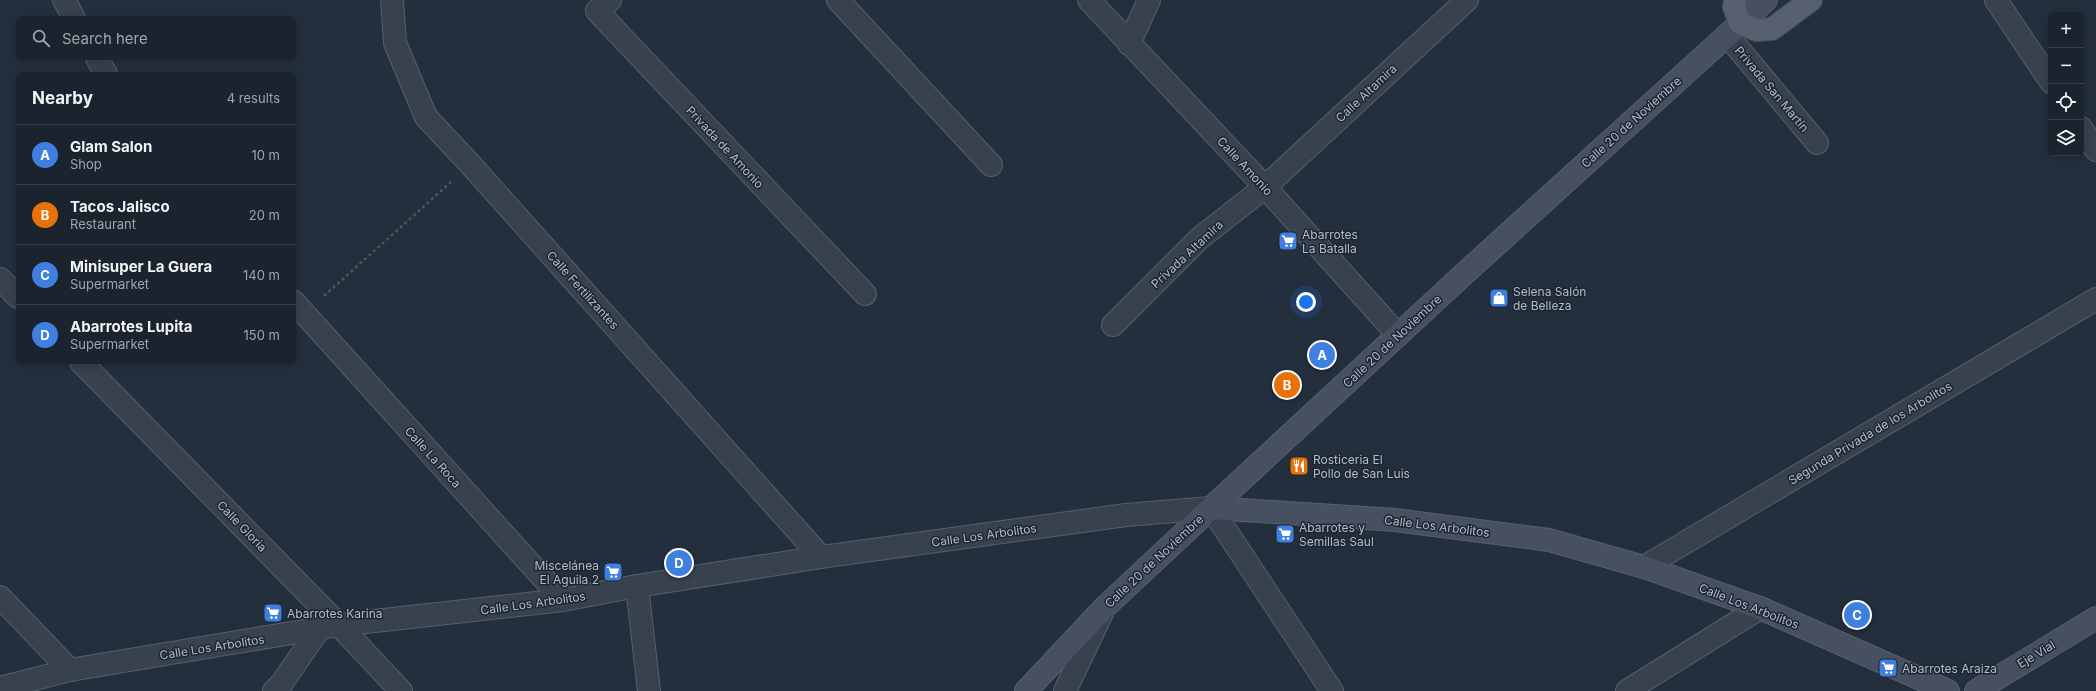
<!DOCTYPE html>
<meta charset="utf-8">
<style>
:root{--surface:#1b232e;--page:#282f3a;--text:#f1f3f6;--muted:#a0a4aa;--line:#39404a;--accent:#8ab4f8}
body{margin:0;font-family:Inter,sans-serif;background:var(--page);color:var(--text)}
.controls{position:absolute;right:12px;top:12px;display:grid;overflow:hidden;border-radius:6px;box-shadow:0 2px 10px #0003}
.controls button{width:36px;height:36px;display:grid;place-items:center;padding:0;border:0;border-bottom:1px solid var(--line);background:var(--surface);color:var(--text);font:20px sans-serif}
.you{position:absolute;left:1306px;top:302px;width:14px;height:14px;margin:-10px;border:3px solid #fff;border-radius:50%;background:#1a73e8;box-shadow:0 0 0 6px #1a73e833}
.badge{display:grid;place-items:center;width:26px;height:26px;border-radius:50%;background:var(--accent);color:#fff;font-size:13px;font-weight:700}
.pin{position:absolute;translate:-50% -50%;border:2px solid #fff;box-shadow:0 1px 4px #0006}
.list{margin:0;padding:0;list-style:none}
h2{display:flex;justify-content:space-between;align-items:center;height:52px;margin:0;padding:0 16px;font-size:17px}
h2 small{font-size:13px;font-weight:400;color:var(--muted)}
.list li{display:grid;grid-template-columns:26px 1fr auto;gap:12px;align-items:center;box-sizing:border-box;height:60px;padding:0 16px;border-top:1px solid var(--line)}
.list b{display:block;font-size:15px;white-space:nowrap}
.list p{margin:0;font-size:13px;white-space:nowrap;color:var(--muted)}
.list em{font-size:13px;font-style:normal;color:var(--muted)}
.icon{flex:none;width:22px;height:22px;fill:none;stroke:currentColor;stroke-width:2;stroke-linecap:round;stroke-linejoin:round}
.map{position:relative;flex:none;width:2096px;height:691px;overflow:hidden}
.search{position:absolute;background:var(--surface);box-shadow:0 2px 10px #0003;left:16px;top:16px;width:280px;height:44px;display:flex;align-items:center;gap:10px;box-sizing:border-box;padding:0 14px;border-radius:6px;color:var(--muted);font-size:15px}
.panel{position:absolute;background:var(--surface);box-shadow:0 2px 10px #0003;left:16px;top:72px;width:280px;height:292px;border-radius:6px}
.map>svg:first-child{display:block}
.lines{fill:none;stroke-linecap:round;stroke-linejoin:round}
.street-casing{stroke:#565f6c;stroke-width:24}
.secondary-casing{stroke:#565f6c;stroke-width:24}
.primary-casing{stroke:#414a57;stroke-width:24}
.path{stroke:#44595c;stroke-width:2.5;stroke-dasharray:3 3;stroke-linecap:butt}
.street{stroke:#38414e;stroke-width:22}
.secondary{stroke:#465061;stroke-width:22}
.primary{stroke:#56606e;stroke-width:22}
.labels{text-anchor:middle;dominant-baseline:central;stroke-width:3;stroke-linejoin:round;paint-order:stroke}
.street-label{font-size:12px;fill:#b4bcc9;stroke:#1d2633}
.poi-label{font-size:12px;fill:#b4bcc9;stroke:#1d2633;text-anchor:start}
</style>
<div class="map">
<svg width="2096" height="691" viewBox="0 0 2096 691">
<rect width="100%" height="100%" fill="#242f3e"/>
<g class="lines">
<defs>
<g id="street">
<polyline points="64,0 74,18"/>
<polyline points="392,0 395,43 426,117 470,164 821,557"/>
<polyline points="610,0 597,11 865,294"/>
<polyline points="838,0 991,165"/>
<polyline points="1089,0 1265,187 1398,335"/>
<polyline points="1996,0 2051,82"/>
<polyline points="1727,35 1817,143"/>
<polyline points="1129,44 1149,0"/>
<polyline points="97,58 106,74"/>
<polyline points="2081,128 2096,150"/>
<polyline points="0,279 18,297"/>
<polyline points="294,302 563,600"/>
<polyline points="1113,325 1200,238 1265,187 1467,0"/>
<polyline points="81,362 339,625 401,691"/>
<polyline points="1644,567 2096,299"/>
<polyline points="637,586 649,691"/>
<polyline points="0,597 70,670"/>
<polyline points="0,688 70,670 339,625 563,600 637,586 821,557 1126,515 1211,508 1332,691"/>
<polyline points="274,691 282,683 319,629"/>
<polyline points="1065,691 1102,613"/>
<polyline points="1627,691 1760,608"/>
</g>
<g id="secondary">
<polyline points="1211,508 1395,520 1549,540 1644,567 1760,608 1948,691"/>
<polyline points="1026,691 1105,607 1211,508 1464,274 1766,0"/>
<polyline points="1976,691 2096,618"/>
</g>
<polyline id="primary" points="1735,0 1734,7 1740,23 1756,30 1772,29 1811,0"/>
</defs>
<use href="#street" class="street-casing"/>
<use href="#secondary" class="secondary-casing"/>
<use href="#primary" class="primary-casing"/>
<polyline class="path" points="324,296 451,182"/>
<use href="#street" class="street"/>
<use href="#secondary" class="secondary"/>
<use href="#primary" class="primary"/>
</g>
<defs>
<symbol id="supermarket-square" viewBox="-11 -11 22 22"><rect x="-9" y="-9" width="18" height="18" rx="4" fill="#3f7fe0" stroke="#1d2633"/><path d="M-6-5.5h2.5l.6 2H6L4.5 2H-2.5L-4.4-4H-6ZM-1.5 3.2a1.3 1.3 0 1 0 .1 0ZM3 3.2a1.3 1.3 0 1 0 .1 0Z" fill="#fff"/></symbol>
<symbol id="shop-square" viewBox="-11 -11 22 22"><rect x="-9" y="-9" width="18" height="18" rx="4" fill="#3f7fe0" stroke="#1d2633"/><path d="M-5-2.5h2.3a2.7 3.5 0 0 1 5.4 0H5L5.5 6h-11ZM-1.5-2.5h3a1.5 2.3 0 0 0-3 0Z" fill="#fff"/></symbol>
<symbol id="restaurant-square" viewBox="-11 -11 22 22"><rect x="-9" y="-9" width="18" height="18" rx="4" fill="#e8710a" stroke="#1d2633"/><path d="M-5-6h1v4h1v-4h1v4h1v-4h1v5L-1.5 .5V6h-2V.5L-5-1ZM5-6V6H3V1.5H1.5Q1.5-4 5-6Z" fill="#fff"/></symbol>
</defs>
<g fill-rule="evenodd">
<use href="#supermarket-square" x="1277" y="230" width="22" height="22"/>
<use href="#shop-square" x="1488" y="287" width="22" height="22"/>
<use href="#restaurant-square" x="1288" y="455" width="22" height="22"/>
<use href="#supermarket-square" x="1274" y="523" width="22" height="22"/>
<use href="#supermarket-square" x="602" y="561" width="22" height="22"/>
<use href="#supermarket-square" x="262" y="602" width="22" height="22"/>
<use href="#supermarket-square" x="1877" y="657" width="22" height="22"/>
</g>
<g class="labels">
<g class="street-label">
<text transform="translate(1772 89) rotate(50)">Privada San Martín</text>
<text transform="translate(1366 93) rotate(-43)">Calle Altamira</text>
<text transform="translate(1631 122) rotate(-42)">Calle 20 de Noviembre</text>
<text transform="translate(725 147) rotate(47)">Privada de Amonio</text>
<text transform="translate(1245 166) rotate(47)">Calle Amonio</text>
<text transform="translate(1187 254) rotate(-43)">Privada Altamira</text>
<text transform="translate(583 290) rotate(48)">Calle Fertilizantes</text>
<text transform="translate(1392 341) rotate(-43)">Calle 20 de Noviembre</text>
<text transform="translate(1870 433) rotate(-31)">Segunda Privada de los Arbolitos</text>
<text transform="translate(433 457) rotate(48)">Calle La Roca</text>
<text transform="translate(242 526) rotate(46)">Calle Gloria</text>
<text transform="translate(1437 526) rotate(7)">Calle Los Arbolitos</text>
<text transform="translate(984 535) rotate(-8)">Calle Los Arbolitos</text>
<text transform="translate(1154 561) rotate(-43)">Calle 20 de Noviembre</text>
<text transform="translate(533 603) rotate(-8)">Calle Los Arbolitos</text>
<text transform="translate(1749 606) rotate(21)">Calle Los Arbolitos</text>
<text transform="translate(212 647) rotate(-9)">Calle Los Arbolitos</text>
<text transform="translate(2036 654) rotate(-31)">Eje Vial</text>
</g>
<g class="poi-label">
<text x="1302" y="234">Abarrotes<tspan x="1302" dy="14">La Batalla</tspan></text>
<text x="1513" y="291">Selena Salón<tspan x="1513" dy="14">de Belleza</tspan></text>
<text x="1313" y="459">Rosticeria El<tspan x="1313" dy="14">Pollo de San Luis</tspan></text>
<text x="1299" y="527">Abarrotes y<tspan x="1299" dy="14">Semillas Saul</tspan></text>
<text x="599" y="565" text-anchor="end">Miscelánea<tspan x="599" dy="14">El Aguila 2</tspan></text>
<text x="287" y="613">Abarrotes Karina</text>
<text x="1902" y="668">Abarrotes Araiza</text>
</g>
</g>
</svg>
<div class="controls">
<button>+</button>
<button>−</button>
<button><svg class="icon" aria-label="locate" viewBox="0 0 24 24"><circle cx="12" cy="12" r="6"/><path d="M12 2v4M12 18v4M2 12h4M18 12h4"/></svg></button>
<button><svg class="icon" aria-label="layers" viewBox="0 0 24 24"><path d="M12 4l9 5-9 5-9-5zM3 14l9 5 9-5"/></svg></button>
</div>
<div class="you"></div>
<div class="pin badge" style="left:1322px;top:355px;background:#3f7fe0">A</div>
<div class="pin badge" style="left:1287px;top:385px;background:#e8710a">B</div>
<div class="pin badge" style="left:1857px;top:615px;background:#3f7fe0">C</div>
<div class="pin badge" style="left:679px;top:563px;background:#3f7fe0">D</div>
<div class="search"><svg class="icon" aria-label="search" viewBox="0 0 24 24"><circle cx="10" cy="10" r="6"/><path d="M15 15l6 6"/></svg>Search here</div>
<section class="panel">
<h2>Nearby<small>4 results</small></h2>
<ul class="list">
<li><span class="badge" style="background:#3f7fe0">A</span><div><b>Glam Salon</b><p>Shop</p></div><em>10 m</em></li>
<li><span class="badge" style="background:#e8710a">B</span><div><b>Tacos Jalisco</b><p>Restaurant</p></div><em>20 m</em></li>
<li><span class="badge" style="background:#3f7fe0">C</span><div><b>Minisuper La Guera</b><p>Supermarket</p></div><em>140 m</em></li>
<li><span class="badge" style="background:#3f7fe0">D</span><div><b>Abarrotes Lupita</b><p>Supermarket</p></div><em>150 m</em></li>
</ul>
</section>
</div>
